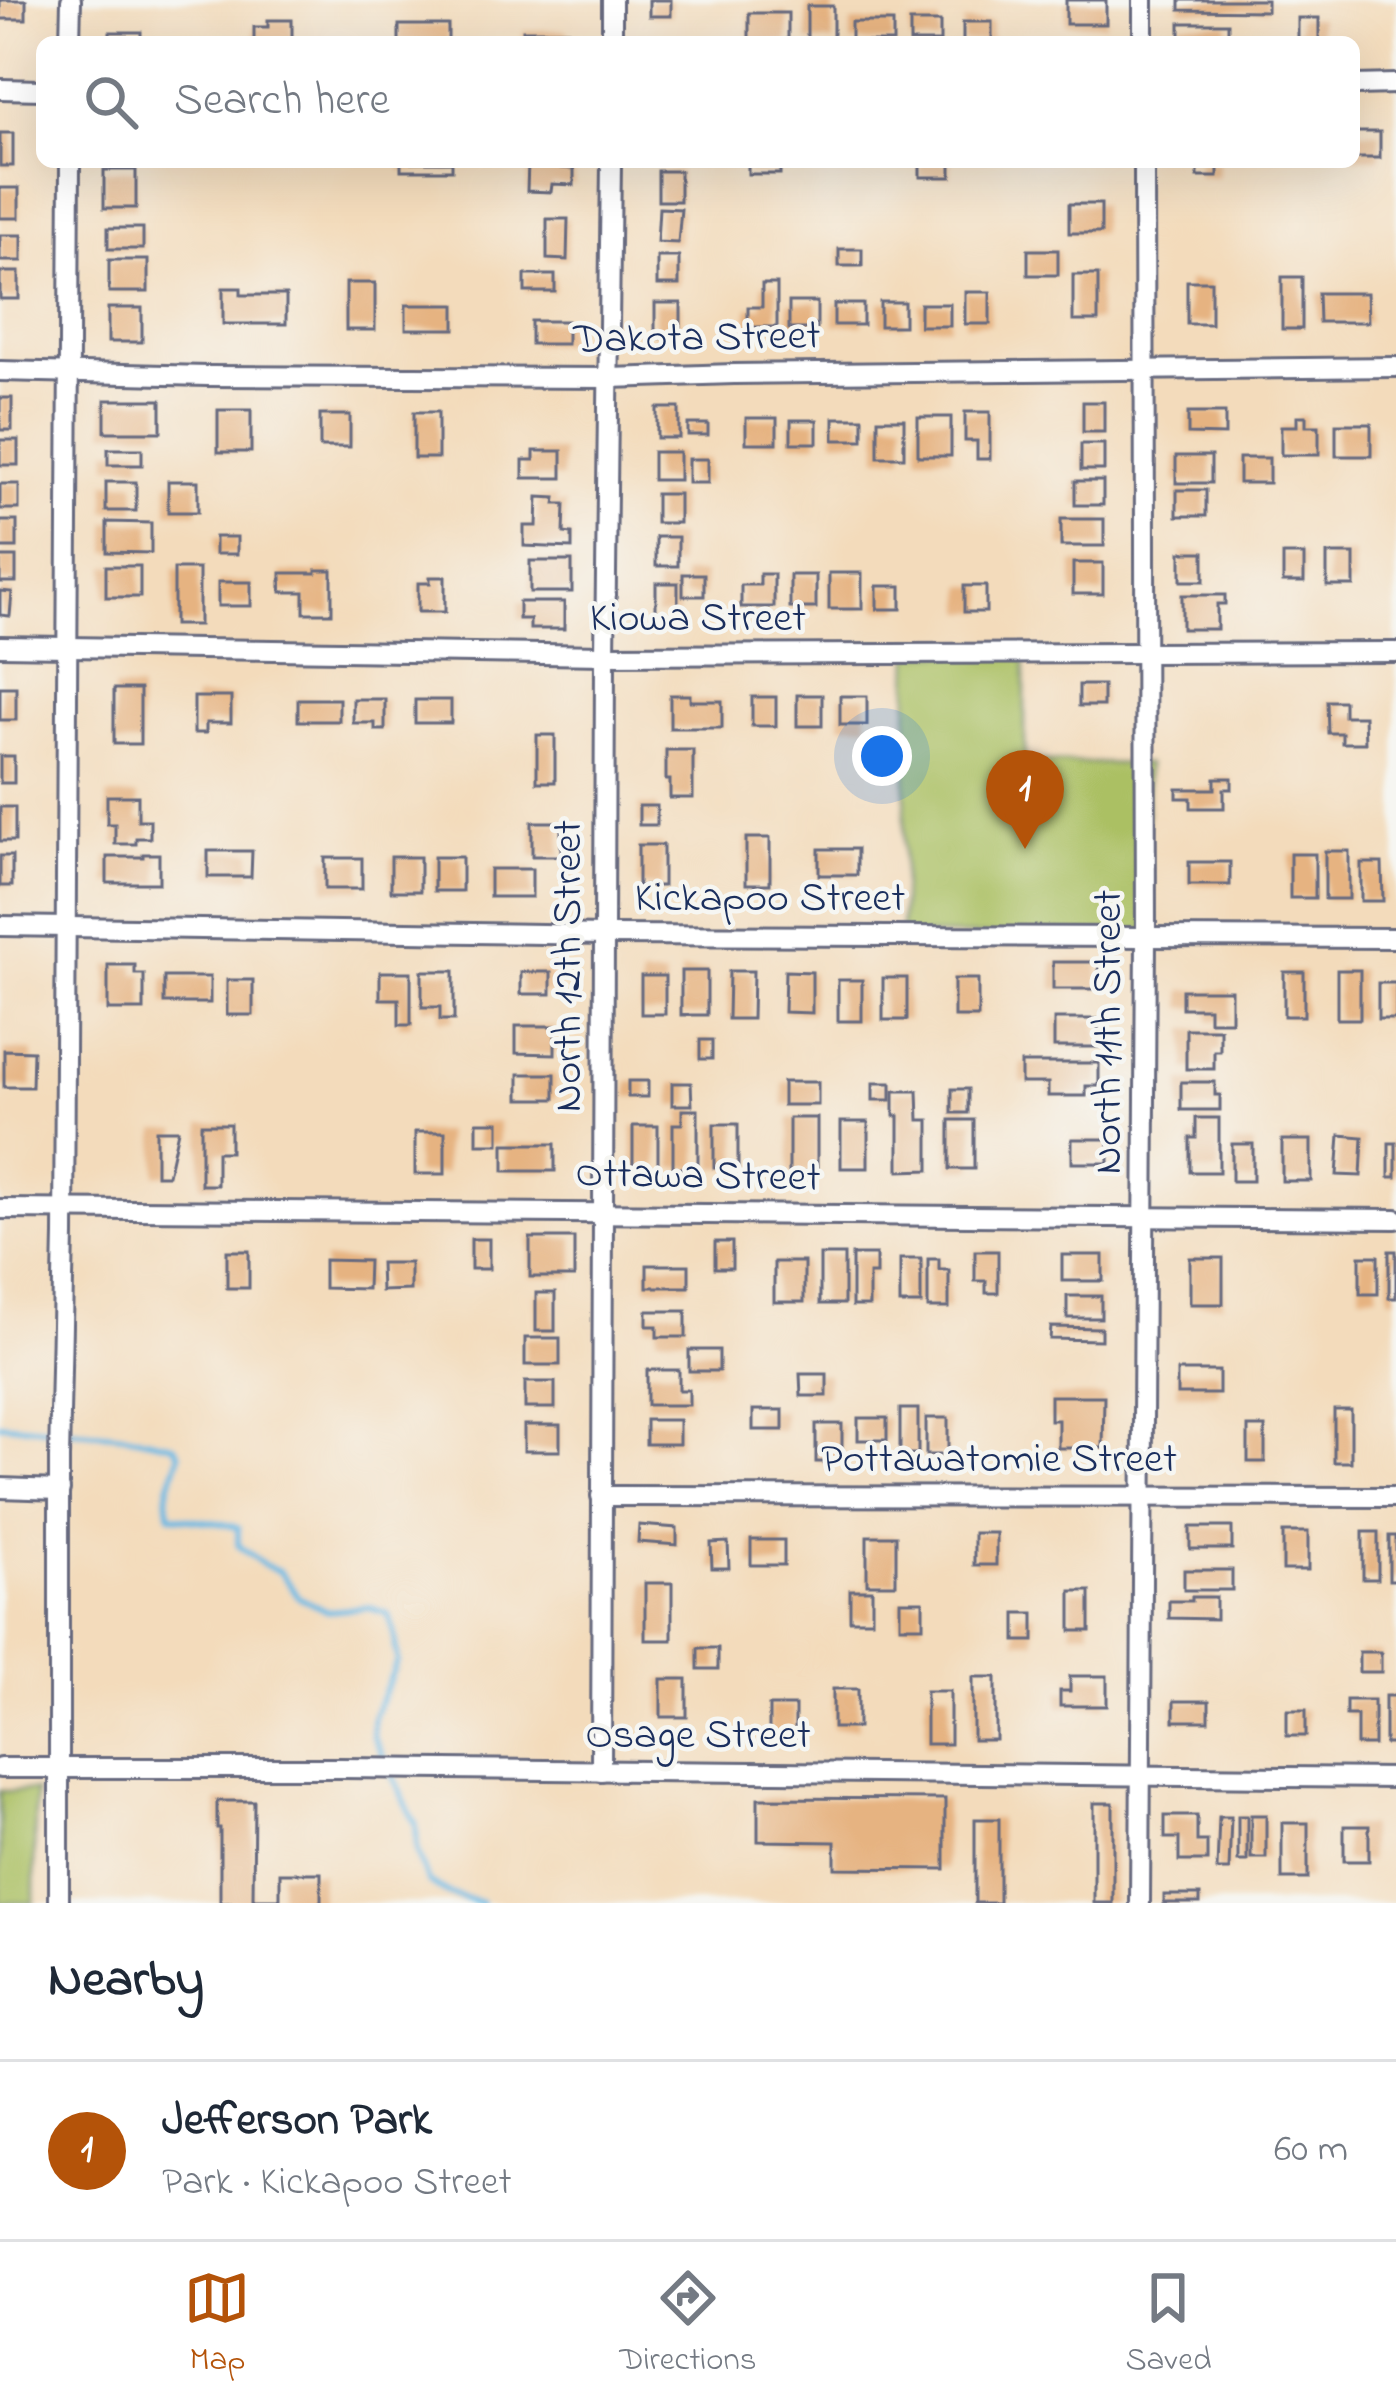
<!DOCTYPE html>
<meta charset="utf-8">
<style>
:root{--surface:#fff;--page:#f6f6f7;--text:#1f2937;--muted:#747a83;--line:#e0e1e3;--accent:#b45309}
body{margin:0;font-family:"Indie Flower",sans-serif;background:var(--page);color:var(--text)}
.you{position:absolute;left:882px;top:756px;width:42px;height:42px;margin:-30px;border:9px solid #fff;border-radius:50%;background:#1a73e8;box-shadow:0 0 0 18px #1a73e833}
.badge{display:grid;place-items:center;width:78px;height:78px;border-radius:50%;background:var(--accent);color:#fff;font-size:39px;font-weight:700}
.pin{position:absolute;translate:-50% -99px;filter:drop-shadow(0 3px 6px #0008)}
.pin::after{content:'';position:absolute;top:63px;width:42px;height:36px;background:inherit;clip-path:polygon(0 0,100% 0,50% 100%)}
.list{margin:0;padding:0;list-style:none}
h2{display:flex;justify-content:space-between;align-items:center;height:156px;margin:0;padding:0 48px;font-size:51px}
h2 small{font-size:39px;font-weight:400;color:var(--muted)}
.list li{display:grid;grid-template-columns:78px 1fr auto;gap:36px;align-items:center;box-sizing:border-box;height:180px;padding:0 48px;border-top:3px solid var(--line)}
.list b{display:block;font-size:45px;white-space:nowrap}
.list p{margin:0;font-size:39px;white-space:nowrap;color:var(--muted)}
.list em{font-size:39px;font-style:normal;color:var(--muted)}
.icon{flex:none;width:66px;height:66px;fill:none;stroke:currentColor;stroke-width:2;stroke-linecap:round;stroke-linejoin:round}
.map{position:relative;flex:none;width:1396px;height:1903px;overflow:hidden}
.search{position:absolute;background:var(--surface);box-shadow:0 12px 48px #0002;left:36px;right:36px;top:36px;height:132px;display:flex;align-items:center;gap:30px;box-sizing:border-box;padding:0 42px;border-radius:18px;color:var(--muted);font-size:45px}
.sheet{height:336px;background:var(--surface)}
nav{display:flex;justify-content:space-around;align-items:center;box-sizing:border-box;height:168px;border-top:3px solid var(--line);background:var(--surface);font-size:33px;color:var(--muted)}
nav a{display:grid;justify-items:center;gap:6px}
nav .on{color:var(--accent)}
.map>svg:first-child{display:block}
.green{fill:#abc064;stroke:#637861;stroke-width:3}
.lines{fill:none;stroke-linecap:round;stroke-linejoin:round}
.stream{stroke:#67b8e2;stroke-width:6}
.building{fill:#e6b381}
.minor-casing{stroke:#676b7f;stroke-width:24}
.minor{stroke:#fff;stroke-width:18}
.labels{text-anchor:middle;dominant-baseline:central;stroke-width:9;stroke-linejoin:round;paint-order:stroke}
.street-label{font-size:42px;fill:#1b2f5e;stroke:#f6f6f2}
</style>
<div class="map">
<svg width="1396" height="1903" viewBox="0 0 1396 1903">
<rect width="100%" height="100%" fill="#f6f6f2"/>
<filter id="ink" filterUnits="userSpaceOnUse"><feTurbulence type="fractalNoise" baseFrequency=".00833" numOctaves="2"/><feDisplacementMap in="SourceGraphic" scale="24" xChannelSelector="R" yChannelSelector="G"/><feConvolveMatrix kernelMatrix="1 2 1 2 8 2 1 2 1" color-interpolation-filters="sRGB"/></filter>
<filter id="wash" filterUnits="userSpaceOnUse"><feTurbulence type="fractalNoise" baseFrequency=".004" numOctaves="4" result="noise"/><feDisplacementMap in="SourceGraphic" scale="48" xChannelSelector="R" yChannelSelector="G"/><feGaussianBlur stdDeviation="2.7" result="paint"/><feColorMatrix in="noise" values="0 0 0 0 0 0 0 0 0 0 0 0 0 0 0 0 0 1.4 0 .05"/><feComposite in="paint" operator="in"/></filter>
<g filter="url(#wash)">
<rect width="100%" height="100%" fill="#f3dbbb"/>
<g class="green">
<polygon points="1025,653 1025,762 1147,764 1146,937 901,935 910,654"/>
<polygon points="0,1791 35,1791 34,1903 0,1903"/>
</g>
<g class="lines">
<path class="stream" d="M 0,1424 L 126,1435 L 174,1445 L 180,1454 C 174,1477 162,1490 170,1515 C 194,1522 214,1519 238,1528 L 238,1545 L 264,1565 L 279,1571 L 300,1598 L 328,1611 L 369,1607 L 388,1614 L 394,1633 L 397,1662 L 373,1717 L 373,1736 L 416,1825 L 417,1851 L 428,1882 L 450,1894 L 481,1903"/>
</g>
<g id="blocks">
<g class="building">
<rect x="0" y="0" width="26" height="19"/>
<rect x="649" y="0" width="22" height="16"/>
<rect x="1066" y="0" width="40" height="24"/>
<polygon points="1180,0 1267,0 1267,11 1180,10"/>
<rect x="807" y="6" width="26" height="36"/>
<rect x="749" y="13" width="39" height="29"/>
<rect x="1298" y="18" width="21" height="24"/>
<polygon points="268,20 292,20 292,42 254,42 254,27 268,27"/>
<rect x="851" y="22" width="42" height="20"/>
<rect x="910" y="22" width="30" height="20"/>
<rect x="963" y="22" width="29" height="20"/>
<rect x="1180" y="23" width="48" height="19"/>
<rect x="399" y="25" width="49" height="17"/>
<rect x="523" y="30" width="45" height="12"/>
<rect x="110" y="32" width="31" height="10"/>
<rect x="1354" y="132" width="26" height="26"/>
<rect x="0" y="133" width="13" height="33"/>
<rect x="401" y="162" width="51" height="8"/>
<polygon points="528,162 561,162 561,168 574,169 574,185 552,184 551,192 527,191"/>
<rect x="748" y="162" width="32" height="12"/>
<rect x="920" y="162" width="31" height="15"/>
<rect x="1198" y="162" width="20" height="15"/>
<rect x="104" y="170" width="32" height="38"/>
<rect x="658" y="171" width="22" height="30"/>
<rect x="0" y="188" width="19" height="30"/>
<rect x="1069" y="204" width="32" height="29"/>
<polygon points="659,208 681,209 678,243 657,242"/>
<polygon points="547,219 568,219 567,260 547,259"/>
<rect x="108" y="228" width="35" height="21"/>
<rect x="0" y="235" width="22" height="26"/>
<rect x="839" y="249" width="23" height="17"/>
<rect x="1028" y="250" width="30" height="25"/>
<rect x="657" y="257" width="22" height="28"/>
<rect x="109" y="260" width="39" height="32"/>
<rect x="0" y="272" width="19" height="27"/>
<rect x="525" y="275" width="30" height="17"/>
<rect x="1073" y="275" width="25" height="46"/>
<rect x="1282" y="277" width="20" height="52"/>
<rect x="1187" y="281" width="24" height="43"/>
<rect x="346" y="283" width="29" height="47"/>
<polygon points="762,284 777,284 777,327 748,327 748,307 762,307"/>
<polygon points="223,288 241,288 241,295 286,295 286,324 223,324"/>
<rect x="965" y="292" width="25" height="32"/>
<polygon points="1318,293 1367,293 1368,322 1319,322"/>
<rect x="789" y="302" width="28" height="27"/>
<rect x="880" y="302" width="24" height="24"/>
<rect x="655" y="303" width="26" height="35"/>
<rect x="834" y="304" width="29" height="21"/>
<rect x="920" y="304" width="30" height="22"/>
<rect x="406" y="305" width="49" height="24"/>
<rect x="108" y="308" width="34" height="34"/>
<rect x="531" y="321" width="36" height="23"/>
<rect x="0" y="398" width="12" height="32"/>
<rect x="105" y="400" width="56" height="32"/>
<rect x="1083" y="402" width="21" height="30"/>
<rect x="657" y="408" width="22" height="30"/>
<rect x="218" y="410" width="33" height="42"/>
<rect x="414" y="412" width="24" height="46"/>
<polygon points="965,412 990,412 990,459 977,459 977,441 965,441"/>
<polygon points="1188,413 1225,413 1225,435 1188,434"/>
<rect x="320" y="415" width="30" height="32"/>
<polygon points="1297,416 1306,416 1306,426 1319,426 1319,455 1281,455 1281,426 1297,426"/>
<rect x="918" y="417" width="33" height="39"/>
<rect x="746" y="418" width="31" height="25"/>
<rect x="834" y="418" width="29" height="22"/>
<rect x="878" y="419" width="26" height="38"/>
<rect x="791" y="420" width="26" height="23"/>
<rect x="688" y="424" width="20" height="11"/>
<rect x="1336" y="424" width="35" height="32"/>
<rect x="0" y="440" width="18" height="25"/>
<rect x="1081" y="444" width="23" height="26"/>
<rect x="108" y="449" width="34" height="16"/>
<polygon points="534,451 562,451 562,478 523,478 523,460 534,460"/>
<rect x="653" y="452" width="26" height="28"/>
<rect x="1176" y="456" width="35" height="27"/>
<rect x="1239" y="458" width="30" height="25"/>
<rect x="688" y="459" width="20" height="24"/>
<rect x="168" y="481" width="30" height="31"/>
<rect x="1075" y="481" width="28" height="24"/>
<rect x="106" y="482" width="30" height="29"/>
<rect x="0" y="484" width="19" height="25"/>
<rect x="1177" y="490" width="29" height="26"/>
<rect x="656" y="494" width="23" height="29"/>
<polygon points="538,497 556,498 555,504 565,504 564,533 572,534 572,548 524,546 524,526 537,526"/>
<rect x="1061" y="519" width="43" height="27"/>
<rect x="0" y="521" width="17" height="27"/>
<polygon points="107,522 151,523 151,553 107,552"/>
<rect x="215" y="537" width="22" height="17"/>
<rect x="656" y="537" width="22" height="29"/>
<rect x="1181" y="552" width="23" height="29"/>
<rect x="1327" y="554" width="27" height="32"/>
<rect x="1283" y="555" width="21" height="27"/>
<rect x="0" y="557" width="16" height="25"/>
<rect x="530" y="561" width="42" height="31"/>
<rect x="1073" y="563" width="30" height="31"/>
<rect x="106" y="566" width="34" height="31"/>
<rect x="174" y="569" width="25" height="56"/>
<polygon points="316,570 332,570 332,613 304,613 304,592 281,592 281,573 316,573"/>
<rect x="829" y="573" width="33" height="36"/>
<rect x="683" y="574" width="21" height="22"/>
<polygon points="760,574 774,574 774,607 741,607 741,585 760,585"/>
<rect x="790" y="575" width="26" height="33"/>
<polygon points="430,577 445,577 445,612 418,612 418,583 430,583"/>
<rect x="218" y="582" width="33" height="24"/>
<rect x="656" y="583" width="22" height="32"/>
<rect x="877" y="586" width="24" height="23"/>
<rect x="964" y="586" width="22" height="26"/>
<polygon points="0,591 12,592 10,616 0,615"/>
<polygon points="1182,595 1225,595 1225,604 1217,604 1217,629 1182,629"/>
<polygon points="519,602 564,602 564,629 530,629 530,619 519,619"/>
<rect x="1079" y="685" width="24" height="21"/>
<rect x="0" y="687" width="16" height="33"/>
<rect x="114" y="689" width="26" height="55"/>
<polygon points="670,695 690,695 690,701 722,701 722,728 670,728"/>
<rect x="797" y="695" width="25" height="31"/>
<rect x="840" y="696" width="27" height="29"/>
<polygon points="194,697 231,697 231,723 206,723 206,733 194,733"/>
<rect x="752" y="697" width="24" height="29"/>
<rect x="298" y="699" width="41" height="22"/>
<polygon points="353,699 385,699 385,730 375,730 375,723 353,723"/>
<rect x="415" y="700" width="36" height="23"/>
<polygon points="1327,701 1344,701 1344,716 1364,716 1365,743 1342,743 1342,733 1328,733"/>
<rect x="537" y="735" width="18" height="47"/>
<polygon points="666,750 693,750 693,798 670,798 670,780 666,780"/>
<rect x="0" y="756" width="14" height="27"/>
<polygon points="1215,778 1232,778 1232,789 1224,789 1224,808 1191,808 1191,798 1177,798 1177,789 1215,789"/>
<polygon points="107,796 138,796 138,820 150,820 150,838 136,838 136,844 115,844 115,824 107,824"/>
<rect x="639" y="806" width="18" height="19"/>
<rect x="0" y="807" width="15" height="34"/>
<rect x="532" y="822" width="29" height="34"/>
<rect x="746" y="838" width="24" height="46"/>
<rect x="638" y="845" width="25" height="41"/>
<rect x="819" y="849" width="38" height="26"/>
<polygon points="208,851 252,851 251,877 208,877"/>
<rect x="1325" y="851" width="24" height="48"/>
<polygon points="143,854 159,854 159,883 107,883 107,857 143,857"/>
<rect x="1290" y="854" width="25" height="44"/>
<rect x="0" y="856" width="12" height="30"/>
<rect x="391" y="857" width="29" height="34"/>
<rect x="434" y="857" width="28" height="34"/>
<rect x="325" y="858" width="37" height="31"/>
<rect x="1189" y="862" width="41" height="23"/>
<polygon points="1361,863 1382,863 1383,901 1361,901"/>
<rect x="490" y="869" width="42" height="28"/>
<rect x="1053" y="962" width="46" height="27"/>
<polygon points="108,965 135,965 135,974 144,974 144,1010 108,1010"/>
<rect x="1337" y="970" width="23" height="49"/>
<polygon points="422,971 454,971 454,1020 440,1020 440,1007 422,1007"/>
<rect x="681" y="971" width="26" height="44"/>
<polygon points="729,971 753,971 752,1019 728,1019"/>
<polygon points="785,971 812,972 812,1013 784,1012"/>
<polygon points="380,972 411,972 411,1025 399,1025 399,999 380,999"/>
<rect x="521" y="972" width="30" height="22"/>
<rect x="1284" y="972" width="20" height="44"/>
<rect x="641" y="976" width="24" height="38"/>
<rect x="164" y="977" width="46" height="26"/>
<rect x="883" y="978" width="24" height="42"/>
<rect x="954" y="979" width="24" height="38"/>
<rect x="227" y="980" width="26" height="35"/>
<rect x="838" y="980" width="24" height="41"/>
<rect x="1378" y="983" width="18" height="36"/>
<polygon points="1182,990 1231,990 1231,1021 1209,1021 1209,1008 1182,1008"/>
<rect x="1054" y="1019" width="44" height="28"/>
<polygon points="516,1026 555,1026 555,1054 516,1053"/>
<polygon points="1186,1029 1220,1029 1220,1051 1214,1051 1214,1069 1186,1069"/>
<rect x="700" y="1040" width="12" height="19"/>
<polygon points="4,1050 33,1051 32,1087 4,1087"/>
<polygon points="1021,1063 1099,1063 1099,1086 1086,1086 1086,1096 1048,1096 1048,1083 1021,1083"/>
<rect x="519" y="1074" width="36" height="25"/>
<rect x="628" y="1081" width="20" height="16"/>
<rect x="783" y="1082" width="35" height="23"/>
<polygon points="1181,1082 1215,1082 1215,1095 1220,1095 1220,1110 1181,1110"/>
<polygon points="672,1083 691,1083 692,1105 672,1105"/>
<rect x="873" y="1083" width="18" height="17"/>
<rect x="952" y="1089" width="16" height="24"/>
<polygon points="894,1091 918,1091 919,1120 929,1120 929,1170 899,1171 899,1116 894,1116"/>
<polygon points="682,1110 698,1110 698,1168 673,1168 673,1124 682,1124"/>
<rect x="789" y="1118" width="28" height="54"/>
<polygon points="1196,1118 1219,1118 1219,1172 1190,1172 1190,1138 1196,1138"/>
<rect x="950" y="1120" width="24" height="49"/>
<rect x="477" y="1122" width="22" height="22"/>
<rect x="841" y="1122" width="27" height="46"/>
<polygon points="201,1124 230,1124 230,1152 217,1152 217,1185 201,1185"/>
<rect x="714" y="1124" width="24" height="44"/>
<rect x="633" y="1126" width="25" height="41"/>
<polygon points="156,1130 178,1130 168,1175 156,1175"/>
<rect x="415" y="1132" width="30" height="42"/>
<polygon points="1340,1135 1363,1137 1361,1176 1337,1175"/>
<rect x="1072" y="1139" width="37" height="24"/>
<rect x="1282" y="1140" width="29" height="41"/>
<rect x="1389" y="1143" width="7" height="34"/>
<rect x="504" y="1144" width="51" height="27"/>
<rect x="1232" y="1144" width="21" height="37"/>
<rect x="530" y="1238" width="44" height="39"/>
<rect x="471" y="1239" width="18" height="30"/>
<rect x="715" y="1242" width="17" height="26"/>
<rect x="227" y="1251" width="22" height="37"/>
<polygon points="975,1251 998,1251 998,1293 986,1293 986,1281 975,1281"/>
<rect x="1389" y="1251" width="7" height="47"/>
<rect x="820" y="1255" width="24" height="49"/>
<polygon points="852,1255 876,1255 876,1274 869,1274 869,1306 852,1306"/>
<rect x="1062" y="1255" width="41" height="26"/>
<rect x="1360" y="1256" width="18" height="38"/>
<rect x="1190" y="1258" width="33" height="46"/>
<rect x="900" y="1259" width="21" height="45"/>
<polygon points="928,1259 939,1259 939,1270 949,1270 949,1308 928,1308"/>
<polygon points="324,1260 368,1261 367,1289 324,1288"/>
<rect x="774" y="1262" width="30" height="40"/>
<polygon points="380,1263 410,1263 410,1290 381,1291"/>
<rect x="647" y="1265" width="42" height="22"/>
<rect x="536" y="1293" width="19" height="38"/>
<rect x="1067" y="1296" width="34" height="22"/>
<polygon points="647,1311 686,1311 686,1337 657,1337 657,1326 647,1326"/>
<polygon points="1051,1327 1101,1328 1101,1340 1050,1339"/>
<rect x="525" y="1338" width="35" height="27"/>
<rect x="689" y="1350" width="30" height="21"/>
<polygon points="647,1370 679,1370 679,1390 689,1390 689,1405 647,1405"/>
<rect x="1177" y="1371" width="42" height="23"/>
<polygon points="800,1374 827,1374 827,1396 801,1396"/>
<rect x="525" y="1382" width="30" height="26"/>
<polygon points="1050,1396 1104,1396 1103,1448 1058,1448 1058,1420 1050,1420"/>
<rect x="900" y="1409" width="18" height="45"/>
<rect x="753" y="1410" width="30" height="20"/>
<rect x="1334" y="1410" width="17" height="52"/>
<rect x="858" y="1418" width="29" height="22"/>
<rect x="926" y="1418" width="22" height="37"/>
<rect x="646" y="1420" width="33" height="24"/>
<rect x="816" y="1424" width="26" height="38"/>
<rect x="524" y="1425" width="36" height="26"/>
<rect x="1248" y="1427" width="17" height="35"/>
<polygon points="639,1525 677,1528 677,1545 638,1542"/>
<rect x="1190" y="1527" width="42" height="22"/>
<rect x="1283" y="1532" width="25" height="38"/>
<rect x="1363" y="1532" width="15" height="47"/>
<rect x="974" y="1533" width="22" height="32"/>
<rect x="867" y="1536" width="29" height="48"/>
<rect x="1389" y="1536" width="7" height="44"/>
<rect x="751" y="1540" width="33" height="25"/>
<polygon points="728,1542 729,1568 712,1568 711,1543"/>
<rect x="1184" y="1570" width="48" height="20"/>
<rect x="645" y="1583" width="27" height="57"/>
<rect x="850" y="1590" width="22" height="30"/>
<rect x="1071" y="1591" width="19" height="40"/>
<polygon points="1192,1597 1216,1597 1216,1619 1169,1618 1169,1601 1192,1601"/>
<rect x="900" y="1601" width="23" height="25"/>
<rect x="1016" y="1613" width="18" height="28"/>
<rect x="698" y="1648" width="20" height="21"/>
<rect x="1359" y="1652" width="22" height="20"/>
<polygon points="1070,1676 1107,1676 1107,1706 1060,1706 1060,1691 1070,1691"/>
<rect x="973" y="1677" width="23" height="63"/>
<rect x="661" y="1679" width="26" height="38"/>
<rect x="833" y="1689" width="25" height="39"/>
<rect x="926" y="1691" width="24" height="53"/>
<rect x="1385" y="1696" width="11" height="48"/>
<polygon points="1346,1700 1374,1700 1374,1745 1357,1745 1357,1715 1346,1715"/>
<rect x="1174" y="1701" width="35" height="20"/>
<rect x="769" y="1706" width="26" height="34"/>
<rect x="1287" y="1710" width="19" height="26"/>
<polygon points="758,1798 945,1799 945,1869 835,1868 835,1842 758,1841"/>
<polygon points="217,1801 254,1801 253,1899 280,1899 280,1873 321,1873 321,1903 220,1903 220,1828 217,1828"/>
<rect x="1094" y="1803" width="19" height="100"/>
<rect x="1251" y="1815" width="15" height="43"/>
<polygon points="1165,1816 1197,1816 1197,1841 1207,1841 1207,1861 1179,1861 1179,1838 1165,1838"/>
<rect x="1238" y="1816" width="9" height="45"/>
<polygon points="1219,1817 1231,1817 1229,1870 1217,1870"/>
<rect x="975" y="1819" width="24" height="84"/>
<rect x="1282" y="1823" width="26" height="56"/>
<rect x="1344" y="1826" width="25" height="35"/>
<rect x="1164" y="1895" width="36" height="8"/>
</g>
</g>
</g>
<g filter="url(#ink)">
<use href="#blocks" fill-opacity="0" stroke="#676b7f" stroke-width="3"/>
<g class="lines">
<defs>
<g id="minor">
<polyline points="1143,0 1143,42"/>
<polyline points="70,42 71,0"/>
<polyline points="612,42 612,0"/>
<polyline points="1354,85 1396,84"/>
<polyline points="0,89 42,90"/>
<polyline points="0,371 207,376 610,378 734,374 1396,367"/>
<polyline points="0,646 605,655 1396,652"/>
<polyline points="0,926 606,935 1396,938"/>
<polyline points="0,1209 1396,1219"/>
<polyline points="0,1488 60,1490"/>
<polyline points="601,1496 1396,1497"/>
<polyline points="0,1768 341,1768 1396,1778"/>
<polyline points="601,1771 605,655 611,162"/>
<polyline points="59,1903 59,1459 64,1235 70,162"/>
<polyline points="1140,1903 1146,937 1144,162"/>
</g>
</defs>
<use href="#minor" class="minor-casing"/>
<use href="#minor" class="minor"/>
</g>
</g>
<g class="labels">
<g class="street-label">
<text transform="translate(697 339) rotate(-1)">Dakota Street</text>
<text x="698" y="619">Kiowa Street</text>
<text x="770" y="899">Kickapoo Street</text>
<text transform="translate(569 966) rotate(-90)">North 12th Street</text>
<text transform="translate(1109 1032) rotate(-90)">North 11th Street</text>
<text transform="translate(698 1177) rotate(1)">Ottawa Street</text>
<text x="999" y="1460">Pottawatomie Street</text>
<text x="698" y="1736">Osage Street</text>
</g>
</g>
</svg>
<div class="you"></div>
<div class="pin badge" style="left:1025px;top:849px">1</div>
<div class="search"><svg class="icon" aria-label="search" viewBox="0 0 24 24"><circle cx="10" cy="10" r="6"/><path d="M15 15l6 6"/></svg>Search here</div>
</div>
<section class="sheet">
<h2>Nearby<small></small></h2>
<ul class="list">
<li><span class="badge">1</span><div><b>Jefferson Park</b><p>Park · Kickapoo Street</p></div><em>60 m</em></li>
</ul>
</section>
<nav>
<a class="on"><svg class="icon" aria-label="map" viewBox="0 0 24 24"><path d="M3 6l6-2 6 2 6-2v14l-6 2-6-2-6 2zM9 4v14M15 6v14"/></svg>Map</a>
<a><svg class="icon" aria-label="directions" viewBox="0 0 24 24"><path d="M12 3l9 9-9 9-9-9zM9 14v-3h6M13 9l2 2-2 2"/></svg>Directions</a>
<a><svg class="icon" aria-label="saved" viewBox="0 0 24 24"><path d="M7 4h10v16l-5-4-5 4z"/></svg>Saved</a>
</nav>
